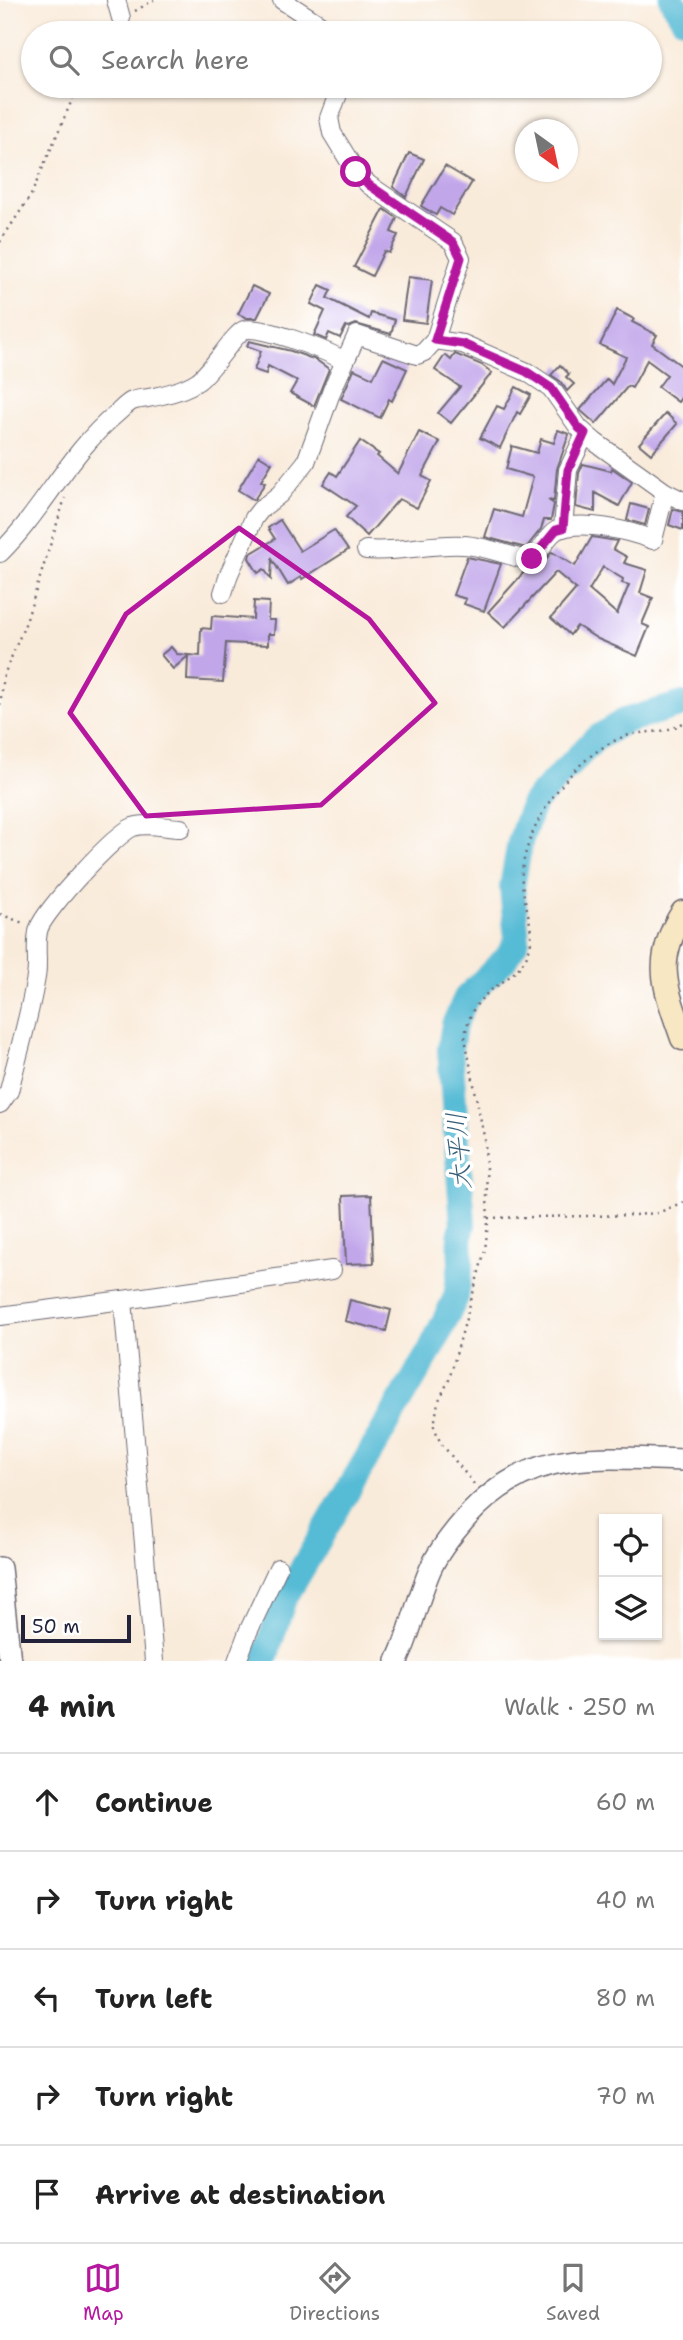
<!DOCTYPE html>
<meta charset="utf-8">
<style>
:root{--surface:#fff;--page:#f2f2f2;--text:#222;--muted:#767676;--line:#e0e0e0;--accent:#b5179e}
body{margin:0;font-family:"Shantell Sans","Klee One",sans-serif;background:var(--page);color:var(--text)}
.controls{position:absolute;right:21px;bottom:21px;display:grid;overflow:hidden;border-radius:0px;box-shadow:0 2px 5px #0004}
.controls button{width:63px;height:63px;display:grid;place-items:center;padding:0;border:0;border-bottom:2px solid var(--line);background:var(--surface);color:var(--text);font:35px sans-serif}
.compass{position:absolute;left:515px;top:119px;width:63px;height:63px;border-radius:50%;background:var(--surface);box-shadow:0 2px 5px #0004;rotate:147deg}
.scale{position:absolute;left:21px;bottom:18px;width:110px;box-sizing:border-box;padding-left:7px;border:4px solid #22223b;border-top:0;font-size:19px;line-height:24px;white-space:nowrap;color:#22223b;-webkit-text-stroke:5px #fff;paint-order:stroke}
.stop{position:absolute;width:21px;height:21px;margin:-16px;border:5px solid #b5179e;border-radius:50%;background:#fff}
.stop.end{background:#b5179e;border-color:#fff;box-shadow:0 2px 7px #0008}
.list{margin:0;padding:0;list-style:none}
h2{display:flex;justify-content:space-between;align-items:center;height:91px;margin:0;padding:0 28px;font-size:30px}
h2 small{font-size:23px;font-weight:400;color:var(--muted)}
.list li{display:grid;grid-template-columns:46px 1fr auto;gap:21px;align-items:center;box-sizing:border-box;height:98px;padding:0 28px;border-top:2px solid var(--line)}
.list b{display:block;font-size:26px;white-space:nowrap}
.list em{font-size:23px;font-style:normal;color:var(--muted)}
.icon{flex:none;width:38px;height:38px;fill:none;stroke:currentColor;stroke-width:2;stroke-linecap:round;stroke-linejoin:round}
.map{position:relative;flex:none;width:683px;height:1661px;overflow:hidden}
.search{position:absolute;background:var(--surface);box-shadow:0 2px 5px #0004;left:21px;right:21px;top:21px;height:77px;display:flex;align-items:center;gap:18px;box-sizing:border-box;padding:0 24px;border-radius:38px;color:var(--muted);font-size:26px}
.sheet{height:581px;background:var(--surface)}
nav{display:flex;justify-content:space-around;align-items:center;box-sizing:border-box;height:98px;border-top:2px solid var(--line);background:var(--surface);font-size:19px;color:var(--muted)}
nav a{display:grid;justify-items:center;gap:4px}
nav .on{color:var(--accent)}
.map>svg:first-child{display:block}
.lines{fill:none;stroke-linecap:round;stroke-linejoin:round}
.river{stroke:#57bbd5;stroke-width:26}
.building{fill:#c1a6ea;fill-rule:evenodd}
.minor-casing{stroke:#6d6873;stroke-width:20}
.tertiary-casing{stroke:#6d6873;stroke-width:24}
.secondary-casing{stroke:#6d6873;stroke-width:27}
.path{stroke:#6d6873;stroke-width:2.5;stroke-dasharray:2 5;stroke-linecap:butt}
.minor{stroke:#fff;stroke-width:18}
.tertiary{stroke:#fff;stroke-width:21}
.secondary{stroke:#f8e7c3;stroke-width:24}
.route{stroke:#b5179e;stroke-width:9}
.marked{fill:none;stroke:#b5179e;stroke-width:5;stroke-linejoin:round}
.labels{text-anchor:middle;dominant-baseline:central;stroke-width:7;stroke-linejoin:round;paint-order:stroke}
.water-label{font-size:26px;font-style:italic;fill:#375f79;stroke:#fff}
</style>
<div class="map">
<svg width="683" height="1661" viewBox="0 0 683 1661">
<rect width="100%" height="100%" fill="#fff"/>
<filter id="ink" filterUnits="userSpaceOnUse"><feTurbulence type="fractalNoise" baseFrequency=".0143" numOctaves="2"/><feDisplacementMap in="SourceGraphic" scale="14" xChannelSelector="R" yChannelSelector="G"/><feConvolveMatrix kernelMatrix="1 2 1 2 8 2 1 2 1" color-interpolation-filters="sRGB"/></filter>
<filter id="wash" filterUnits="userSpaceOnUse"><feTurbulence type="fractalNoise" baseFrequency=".00686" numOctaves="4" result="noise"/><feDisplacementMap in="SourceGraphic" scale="28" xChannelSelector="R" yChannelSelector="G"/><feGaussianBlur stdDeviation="1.57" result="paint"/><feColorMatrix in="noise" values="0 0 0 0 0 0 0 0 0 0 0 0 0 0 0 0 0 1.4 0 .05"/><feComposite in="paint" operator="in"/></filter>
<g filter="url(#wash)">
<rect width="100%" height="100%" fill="#f9ebda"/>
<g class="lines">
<g class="river">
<polyline points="672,0 683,18"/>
<polyline points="264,1661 283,1601 431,1349 456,1297 461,1264 460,1237 463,1224 450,1049 454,1025 466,998 508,956 517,940 512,887 520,842 533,803 594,740 624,721 683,704"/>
</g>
</g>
<g id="blocks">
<g class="building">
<polygon points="409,153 424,159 406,197 393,187"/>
<polygon points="445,166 472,182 452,215 440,208 436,215 421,206"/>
<polygon points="384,209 397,218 391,232 398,235 389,253 384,251 372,276 354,267"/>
<polygon points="408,277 432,280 426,323 402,320"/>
<polygon points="320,285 331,290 327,298 369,319 371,313 395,320 391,334 356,324 349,327 346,326 340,338 329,333 326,340 314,335 325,311 311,304"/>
<polygon points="252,286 269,294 257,318 247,318 238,314"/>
<polygon points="617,310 634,319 632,322 657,335 652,344 683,367 683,395 678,402 658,387 667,375 647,360 632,388 628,386 596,424 580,410 607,379 612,384 626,357 600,345"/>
<polygon points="249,341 291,351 316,360 329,369 314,406 290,393 297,381 268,366 266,374 254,370 261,351 247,346"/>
<polygon points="455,354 482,365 492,373 451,423 438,413 460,387 435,370 445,355 451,360"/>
<polygon points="383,358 407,369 392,401 389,399 380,418 341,399 354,369 373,378"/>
<polygon points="560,365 569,374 566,377 574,384 567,391 560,381 551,375"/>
<polygon points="516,387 531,395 520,414 517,412 500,448 480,438 497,406 504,409"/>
<polygon points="666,413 677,424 651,454 639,444"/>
<polygon points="558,430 569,434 557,469 554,501 548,500 554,504 551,520 544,520 541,529 526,548 485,537 494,509 522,517 533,477 506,469 512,446 537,453 541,439 554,443"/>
<polygon points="419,432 440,442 422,476 431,481 417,508 399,499 367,536 346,517 356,506 323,484 331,472 337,476 360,441 379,454 377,456 398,474"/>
<polygon points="259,455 272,463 261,481 265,483 254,500 238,490"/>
<polygon points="583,464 611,471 612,468 632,482 619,506 595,493 595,512 576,507 579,473"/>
<polygon points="631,504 649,509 645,525 627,520"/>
<polygon points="673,509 683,512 683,530 669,525"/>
<polygon points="280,520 300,551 334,530 348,550 302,579 301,577 288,585 272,559 271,579 264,569 258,573 249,558 250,554 275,539 268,528"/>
<path d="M 592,537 L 617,541 L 613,549 L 627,557 L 624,563 L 647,570 L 640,593 L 653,598 L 642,624 L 649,627 L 637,656 L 598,639 L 577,626 L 570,635 L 551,618 L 576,589 L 556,572 L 505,627 L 488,612 L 525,571 L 539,567 L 552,552 L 575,566 ZM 603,567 L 623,579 L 622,583 L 629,585 L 617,614 L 589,590 Z"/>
<polygon points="467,557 501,564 484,611 464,604 466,599 453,595"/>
<polygon points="254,601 269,602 268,620 275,620 274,634 268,634 268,645 226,643 223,682 187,680 188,656 173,669 161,655 171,647 177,654 200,656 201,628 211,629 212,616 253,619"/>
<polygon points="371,1195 374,1263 346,1264 343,1196"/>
<polygon points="350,1300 391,1310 386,1331 345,1321"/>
</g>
</g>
</g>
<g filter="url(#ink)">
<use href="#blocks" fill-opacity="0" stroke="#6d6873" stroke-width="2"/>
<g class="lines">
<defs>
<g id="minor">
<polyline points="116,0 121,18"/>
<polyline points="282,0 333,33"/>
<polyline points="435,340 463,344 527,372 551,388 579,428 595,442 665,492 683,501"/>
<polyline points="563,528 568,470 585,434"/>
<path d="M 366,550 C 399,553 431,543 463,545 C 485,546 506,555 527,560 C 542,555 544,537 557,530 C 580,519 631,531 653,540 L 665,492"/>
<path d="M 0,553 C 43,511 69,453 116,414 C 121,410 126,404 132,401 C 137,399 143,399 148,398 C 165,395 183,391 198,381 C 212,371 235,333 244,330 C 259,324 330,352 344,361"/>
<polyline points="223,593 229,574 254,518 261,509 280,494 306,462 332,390 357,335 417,355 424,352 435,340 461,258 453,242 369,185 356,172 332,133 329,118 341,86"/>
<path d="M 0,1104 L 9,1091 C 18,1054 30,1014 36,977 C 39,962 34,943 39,928 C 46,909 115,834 133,827 C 147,822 166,828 181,828"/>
<polyline points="123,1300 332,1270"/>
<polyline points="0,1316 123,1300 154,1661"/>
<polyline points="237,1661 248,1632 278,1568"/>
</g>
<g id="tertiary">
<polyline points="0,1568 10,1661"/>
<path d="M 397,1661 C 411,1632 417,1600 430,1570 C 438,1551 452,1534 466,1518 C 530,1446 596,1458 683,1460"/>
</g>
<path id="secondary" d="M 683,913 C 652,962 666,989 683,1038"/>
</defs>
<use href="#minor" class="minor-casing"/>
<use href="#tertiary" class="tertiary-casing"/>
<use href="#secondary" class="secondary-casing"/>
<g class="path">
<polyline points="135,11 154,0"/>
<polyline points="0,242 31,195 78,86"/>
<polyline points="0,705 4,675 26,622 65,498"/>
<polyline points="0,914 23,923"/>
<polyline points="488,1218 635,1215 658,1213 683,1202"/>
<path d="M 474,1484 L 440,1442 L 434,1426 L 438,1402 L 449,1380 L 485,1250 L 488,1223 L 485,1142 L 465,1038 C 471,982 516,989 529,950 C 537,927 519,895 522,871 C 528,819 576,753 626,736 C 648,729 660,736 683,723"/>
</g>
<use href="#minor" class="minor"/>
<use href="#tertiary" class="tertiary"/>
<use href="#secondary" class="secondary"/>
</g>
</g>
<g class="lines" filter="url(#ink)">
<polyline class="route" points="356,172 369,185 453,242 461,258 435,340 463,344 527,372 551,388 579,428 585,433 568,470 563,528 556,530 532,559"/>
</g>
<path class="marked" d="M 239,528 L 369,619 L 435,703 L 321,805 L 146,816 L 70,713 L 126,614 Z"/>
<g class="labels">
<g class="water-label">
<text transform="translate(458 1151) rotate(-94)">大平川</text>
</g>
</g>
</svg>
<div class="controls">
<button><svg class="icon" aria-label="locate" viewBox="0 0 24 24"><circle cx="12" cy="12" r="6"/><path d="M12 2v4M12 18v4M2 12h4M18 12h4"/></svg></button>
<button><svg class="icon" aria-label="layers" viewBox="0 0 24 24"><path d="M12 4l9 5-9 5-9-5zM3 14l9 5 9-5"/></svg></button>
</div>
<svg class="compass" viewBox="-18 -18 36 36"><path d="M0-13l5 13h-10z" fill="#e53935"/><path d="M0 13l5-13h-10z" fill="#767676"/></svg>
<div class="scale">50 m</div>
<div class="stop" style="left:356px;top:172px"></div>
<div class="stop end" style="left:532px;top:559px"></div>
<div class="search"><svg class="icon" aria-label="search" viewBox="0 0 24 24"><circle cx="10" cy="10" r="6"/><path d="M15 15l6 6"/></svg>Search here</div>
</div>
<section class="sheet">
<h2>4 min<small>Walk · 250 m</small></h2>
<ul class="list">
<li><svg class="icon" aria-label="ahead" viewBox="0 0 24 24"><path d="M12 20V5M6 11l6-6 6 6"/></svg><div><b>Continue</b></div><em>60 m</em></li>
<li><svg class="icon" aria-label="right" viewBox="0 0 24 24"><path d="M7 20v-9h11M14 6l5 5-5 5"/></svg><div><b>Turn right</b></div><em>40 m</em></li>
<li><svg class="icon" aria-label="left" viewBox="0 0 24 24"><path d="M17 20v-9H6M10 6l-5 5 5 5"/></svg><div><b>Turn left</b></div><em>80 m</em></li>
<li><svg class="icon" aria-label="right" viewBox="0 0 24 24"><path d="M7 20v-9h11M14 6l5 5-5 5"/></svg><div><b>Turn right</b></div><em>70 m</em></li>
<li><svg class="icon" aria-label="arrive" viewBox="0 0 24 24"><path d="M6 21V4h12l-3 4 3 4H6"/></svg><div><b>Arrive at destination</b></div></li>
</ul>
</section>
<nav>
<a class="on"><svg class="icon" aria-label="map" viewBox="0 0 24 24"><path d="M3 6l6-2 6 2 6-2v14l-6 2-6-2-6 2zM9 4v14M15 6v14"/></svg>Map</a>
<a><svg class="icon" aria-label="directions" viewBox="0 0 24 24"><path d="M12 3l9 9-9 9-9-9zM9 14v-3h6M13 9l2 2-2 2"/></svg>Directions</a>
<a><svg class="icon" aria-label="saved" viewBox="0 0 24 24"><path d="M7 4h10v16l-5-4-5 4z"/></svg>Saved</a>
</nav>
